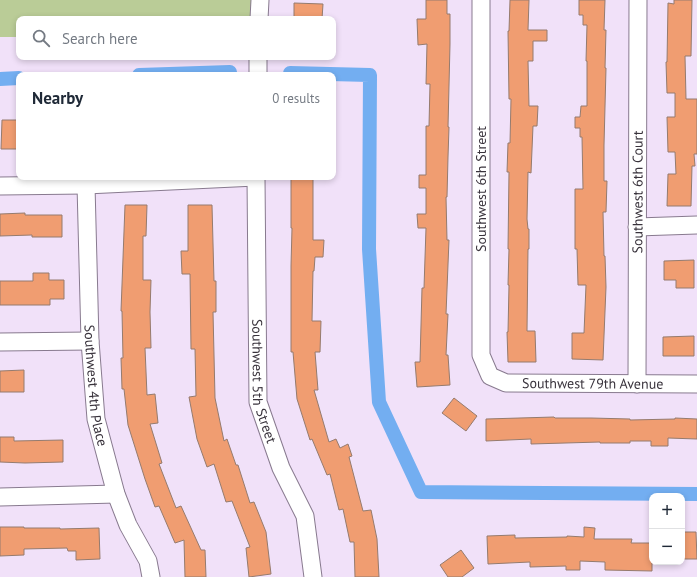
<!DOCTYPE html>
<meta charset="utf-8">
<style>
:root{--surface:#fff;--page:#f6f6f7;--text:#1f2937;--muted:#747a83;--line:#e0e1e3}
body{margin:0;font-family:"PT Sans",sans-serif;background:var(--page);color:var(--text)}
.controls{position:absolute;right:12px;bottom:12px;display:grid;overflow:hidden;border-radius:8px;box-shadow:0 2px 6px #0003}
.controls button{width:36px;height:36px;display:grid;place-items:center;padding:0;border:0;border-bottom:1px solid var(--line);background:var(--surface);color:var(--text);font:20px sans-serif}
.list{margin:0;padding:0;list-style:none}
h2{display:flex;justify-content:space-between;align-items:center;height:52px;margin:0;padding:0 16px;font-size:17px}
h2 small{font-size:13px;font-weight:400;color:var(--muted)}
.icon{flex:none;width:22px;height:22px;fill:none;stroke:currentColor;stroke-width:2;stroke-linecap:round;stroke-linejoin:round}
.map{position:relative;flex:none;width:697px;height:577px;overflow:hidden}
.search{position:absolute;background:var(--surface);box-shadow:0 2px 6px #0003;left:16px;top:16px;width:320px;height:44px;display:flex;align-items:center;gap:10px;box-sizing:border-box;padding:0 14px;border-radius:8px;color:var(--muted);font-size:15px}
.panel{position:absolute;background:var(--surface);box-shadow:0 2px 6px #0003;left:16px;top:72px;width:320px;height:108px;border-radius:8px}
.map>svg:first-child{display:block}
.green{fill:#bacc97}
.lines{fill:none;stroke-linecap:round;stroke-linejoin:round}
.canal{stroke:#73aef1;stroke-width:14}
.building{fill:#f09d71;stroke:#957b6e}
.street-casing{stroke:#887a8f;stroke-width:19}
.street{stroke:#fff;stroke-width:17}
.labels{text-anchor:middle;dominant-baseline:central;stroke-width:4;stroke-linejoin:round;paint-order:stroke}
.street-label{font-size:14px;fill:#39333c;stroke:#fff}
</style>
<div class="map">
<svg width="697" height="577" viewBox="0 0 697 577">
<rect width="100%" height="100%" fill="#f1e1f9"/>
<polygon class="green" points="0,0 252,0 250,19 19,19 19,37 0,37"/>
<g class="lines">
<g class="canal">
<polyline points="290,73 370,75 369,249 379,402 421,492 697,494"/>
<polyline points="139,75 230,72"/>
<polyline points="0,79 19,78"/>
</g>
</g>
<g class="building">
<polygon points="426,0 447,0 447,14 450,14 450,44 448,127 449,127 448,157 447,197 446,197 447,240 449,240 446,314 448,314 446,355 448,355 450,385 417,387 415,362 420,362 422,288 424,288 426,228 418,228 417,214 426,214 426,188 419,188 419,175 426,175 426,126 429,126 430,84 426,84 427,44 418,45 417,19 426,19"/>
<polygon points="510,0 529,0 528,30 547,30 547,41 533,41 533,61 528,61 529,106 538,106 537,126 533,126 531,173 528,172 527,219 528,229 529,229 529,249 528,249 527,331 535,331 536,362 508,362 507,332 508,332 509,285 508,285 509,249 508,249 509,172 507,172 508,143 510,143 511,99 509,99 508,31 509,31"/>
<polygon points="579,0 605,0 604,30 606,30 605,68 606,68 604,145 604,181 607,181 606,212 603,212 604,256 605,256 606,287 603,360 572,359 572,333 584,333 586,285 578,285 577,249 575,249 575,189 583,189 582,137 580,137 580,128 575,128 575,117 580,117 581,106 587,106 587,61 586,61 587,25 583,25 583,15 579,15"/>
<polygon points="674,0 692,0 691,56 685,56 686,99 697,99 697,154 694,154 695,166 692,166 691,206 667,206 668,174 676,174 675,152 668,152 667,117 675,117 675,93 667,93 666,62 667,62 668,3 674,4"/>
<polygon points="294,3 323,4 322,19 294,19"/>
<polygon points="2,120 19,120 19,149 1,149"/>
<polygon points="291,177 313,177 313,240 324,240 323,257 315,257 314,271 313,271 312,321 321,321 320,352 315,352 318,390 314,390 329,442 336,439 340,448 348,444 352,456 349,457 363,511 371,510 377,539 379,577 355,577 354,542 350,542 343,509 339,510 330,474 327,475 312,439 310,440 297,399 293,352 291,352 291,266 292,228 291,228"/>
<polygon points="125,205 147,205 146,236 143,236 143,280 151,280 150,312 151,348 145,348 147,395 155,394 158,423 150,424 162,463 159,464 176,508 181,506 201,550 205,550 206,577 185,577 184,540 175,543 159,506 155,507 145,479 128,425 124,389 122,389 121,358 123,358 122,311 121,311"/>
<polygon points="188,205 212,205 214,281 216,281 216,312 213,312 215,398 224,441 227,439 236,465 238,465 250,503 254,502 266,532 271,574 249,577 246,548 250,547 232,501 226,502 214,464 207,467 197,439 189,397 196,396 195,349 191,349 190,274 182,274 181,251 188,251"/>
<polygon points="25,213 25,215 62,215 62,237 32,237 32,235 0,236 0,214"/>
<polygon points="694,260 694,288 676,288 676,280 664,280 664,261"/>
<polygon points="33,273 49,273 49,280 64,280 64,299 50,299 50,305 0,305 0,281 33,281"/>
<polygon points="694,336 694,356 663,356 663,337"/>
<polygon points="24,370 24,392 0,392 0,371"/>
<polygon points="454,398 477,416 466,431 442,413"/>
<polygon points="554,417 555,418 591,418 630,419 630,420 675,419 675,418 697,419 697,439 668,438 668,446 651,446 651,441 630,441 630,443 600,443 600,442 531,444 531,439 486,441 486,419"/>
<polygon points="0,437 14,437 14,441 63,440 63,462 25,463 0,462"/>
<polygon points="0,527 24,527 24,528 60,528 60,529 99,528 100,559 76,560 76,551 68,551 67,548 24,549 24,555 0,556"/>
<polygon points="584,527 595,528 594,539 632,539 631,543 652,543 652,571 605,570 605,562 580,561 580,570 566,570 566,566 530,567 530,562 488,564 487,536 515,535 515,538 567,537 567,536 584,537"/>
<polygon points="682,532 696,532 697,559 682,559"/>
<polygon points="461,550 474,568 462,577 448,577 440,565"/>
</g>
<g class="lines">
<defs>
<g id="street">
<path id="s1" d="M 481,0 L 481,355 L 490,376 L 506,383 L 697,384"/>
<polyline points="259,19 260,0"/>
<polyline points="258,75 258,57"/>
<path id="s2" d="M 256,177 L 258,402 L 281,468 L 305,516 L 313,577"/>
<path id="s3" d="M 86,185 L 90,341 L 96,419 L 116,494 L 128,525 L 148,561 L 151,577"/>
<polyline points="0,186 86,185 256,177"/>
<polyline points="637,227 697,225"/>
<polyline points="0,342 90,341"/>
<path id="s4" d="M 637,384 L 638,0"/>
<polyline points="0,497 116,494"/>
</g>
</defs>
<use href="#street" class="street-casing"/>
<use href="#street" class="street"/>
</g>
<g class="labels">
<g class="street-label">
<text transform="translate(481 189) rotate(-90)">Southwest 6th Street</text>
<text stroke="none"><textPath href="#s4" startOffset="192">Southwest 6th Court</textPath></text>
<text stroke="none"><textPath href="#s2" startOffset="205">Southwest 5th Street</textPath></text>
<text stroke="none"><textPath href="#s1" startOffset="482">Southwest 79th Avenue</textPath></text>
<text stroke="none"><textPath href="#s3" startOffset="201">Southwest 4th Place</textPath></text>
</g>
</g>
</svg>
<div class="controls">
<button>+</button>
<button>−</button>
</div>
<div class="search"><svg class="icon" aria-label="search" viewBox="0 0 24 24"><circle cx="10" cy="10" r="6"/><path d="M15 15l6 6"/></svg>Search here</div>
<section class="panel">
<h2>Nearby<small>0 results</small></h2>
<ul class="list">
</ul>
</section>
</div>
